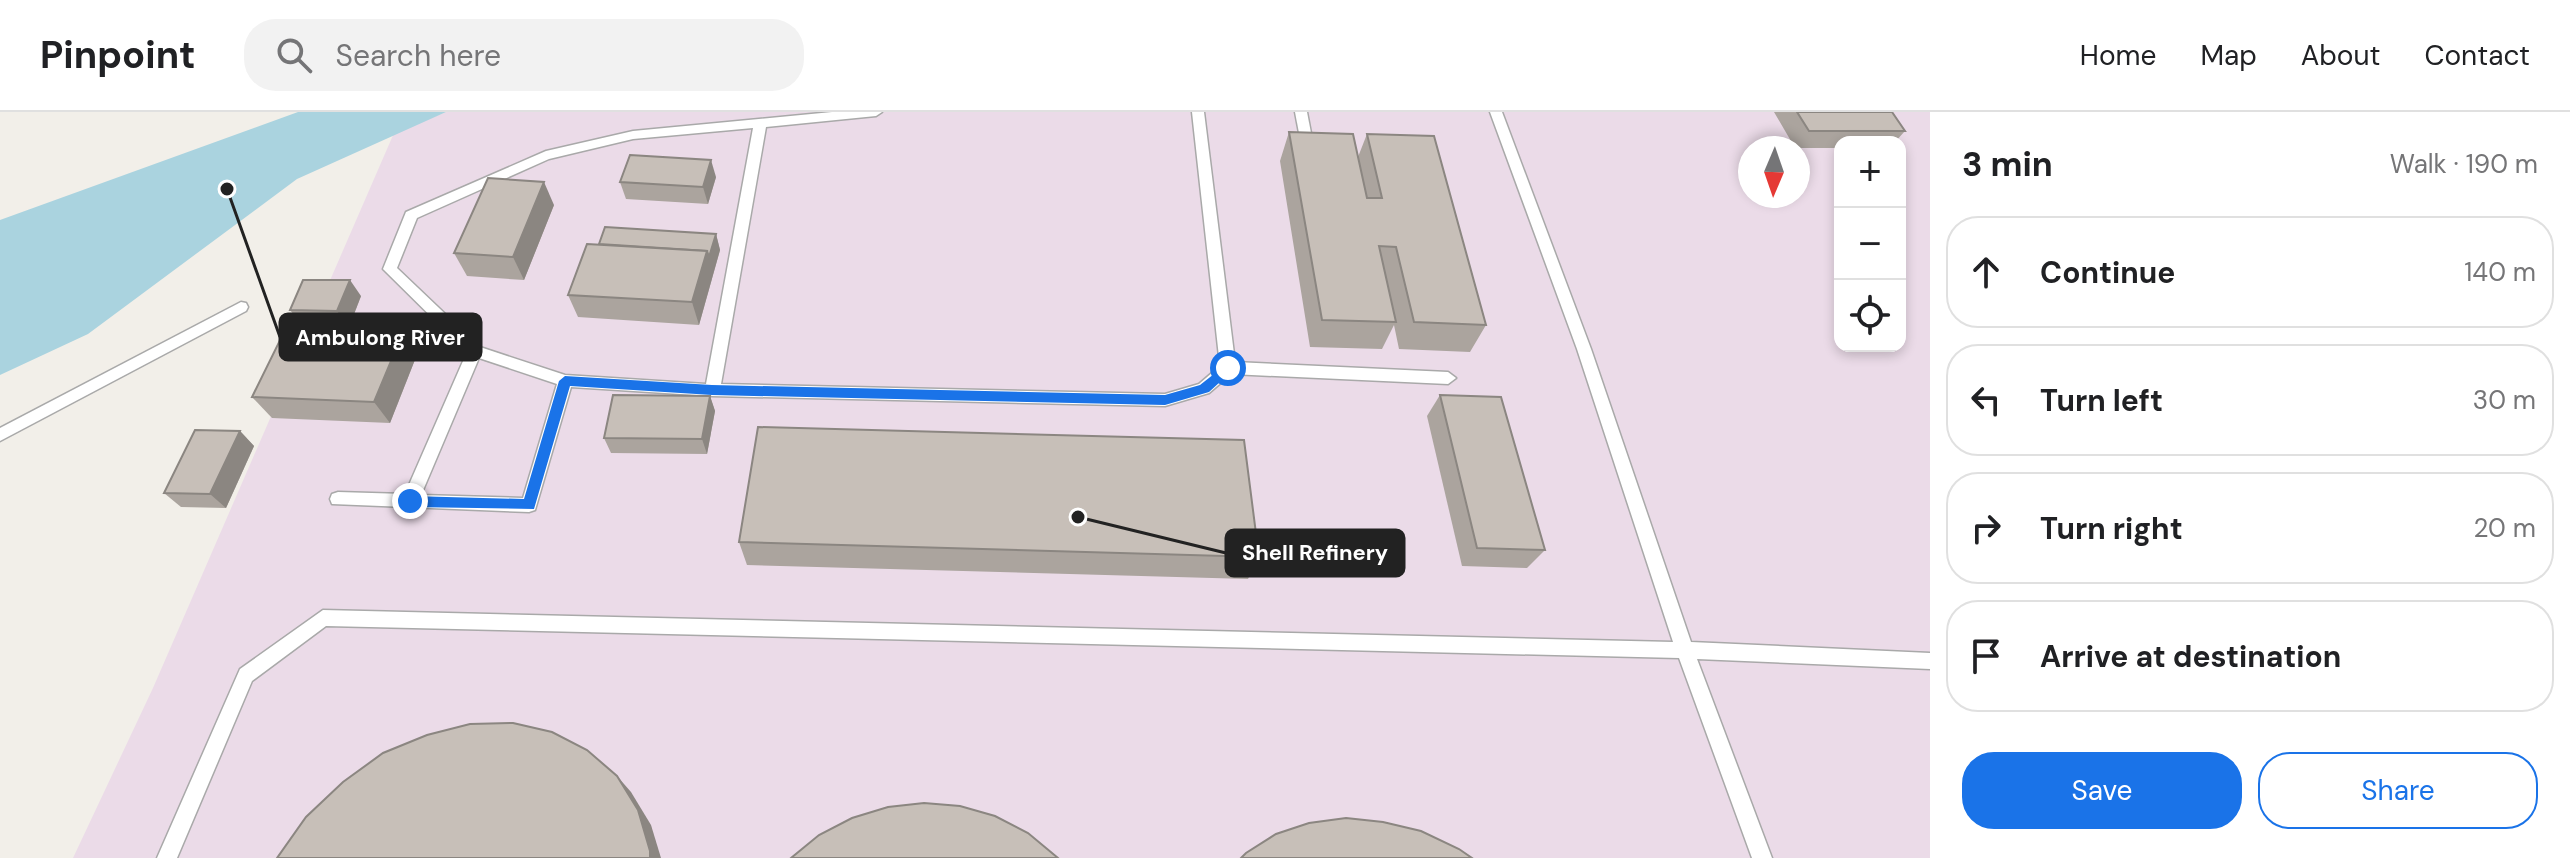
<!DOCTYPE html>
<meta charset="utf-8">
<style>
:root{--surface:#fff;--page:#f2f2f2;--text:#202124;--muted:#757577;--line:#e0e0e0;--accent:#1a73e8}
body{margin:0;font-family:"DM Sans",sans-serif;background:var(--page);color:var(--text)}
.controls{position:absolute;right:24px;top:24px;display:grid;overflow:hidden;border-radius:16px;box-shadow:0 4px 12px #0003}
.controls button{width:72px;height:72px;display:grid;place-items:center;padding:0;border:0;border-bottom:2px solid var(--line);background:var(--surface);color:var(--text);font:40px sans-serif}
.compass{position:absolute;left:1738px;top:24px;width:72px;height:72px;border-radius:50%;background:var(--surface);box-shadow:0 4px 12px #0003;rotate:182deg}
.stop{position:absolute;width:24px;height:24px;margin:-18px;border:6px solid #1a73e8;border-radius:50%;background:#fff}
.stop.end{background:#1a73e8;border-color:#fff;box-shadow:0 2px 8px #0008}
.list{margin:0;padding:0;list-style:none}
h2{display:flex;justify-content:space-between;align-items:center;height:104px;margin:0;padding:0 32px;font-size:34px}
h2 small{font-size:26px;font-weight:400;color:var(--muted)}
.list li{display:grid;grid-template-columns:52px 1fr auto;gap:24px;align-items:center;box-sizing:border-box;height:112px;margin:0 16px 16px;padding:0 16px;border:2px solid var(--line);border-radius:32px}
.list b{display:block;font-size:30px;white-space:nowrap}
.list em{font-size:26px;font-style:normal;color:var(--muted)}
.actions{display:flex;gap:16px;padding:24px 32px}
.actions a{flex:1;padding:18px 0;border:2px solid var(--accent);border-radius:32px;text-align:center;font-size:28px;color:var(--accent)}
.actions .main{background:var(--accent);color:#fff}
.icon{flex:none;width:44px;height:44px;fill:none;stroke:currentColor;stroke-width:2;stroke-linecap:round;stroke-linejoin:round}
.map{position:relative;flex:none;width:1930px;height:746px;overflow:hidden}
header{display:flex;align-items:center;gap:48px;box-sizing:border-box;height:112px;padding:0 40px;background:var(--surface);border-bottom:2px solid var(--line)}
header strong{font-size:38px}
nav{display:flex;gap:44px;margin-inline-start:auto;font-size:28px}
.search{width:560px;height:72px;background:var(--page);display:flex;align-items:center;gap:20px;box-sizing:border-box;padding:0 28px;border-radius:32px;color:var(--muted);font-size:30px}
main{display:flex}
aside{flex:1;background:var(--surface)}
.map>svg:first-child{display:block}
.industrial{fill:#ebdbe8;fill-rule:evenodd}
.water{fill:#aad3df}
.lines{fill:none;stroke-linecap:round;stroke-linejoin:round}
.service-casing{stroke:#a9a9a9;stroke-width:3}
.service{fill:#fff;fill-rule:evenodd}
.wall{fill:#aba49e}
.shaded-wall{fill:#8b8681}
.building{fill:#c7bfb8;stroke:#8b8681;stroke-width:2}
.route{fill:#1a73e8}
.leader{fill:none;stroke:#222;stroke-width:3}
.callout-dot{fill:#222;stroke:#fff;stroke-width:3}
.callout{fill:#222;stroke:#222;stroke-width:3}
.callout-label{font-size:22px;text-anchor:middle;font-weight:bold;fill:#fff}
</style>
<header>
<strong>Pinpoint</strong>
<div class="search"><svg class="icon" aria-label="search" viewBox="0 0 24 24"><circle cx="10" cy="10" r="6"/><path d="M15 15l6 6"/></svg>Search here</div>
<nav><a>Home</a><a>Map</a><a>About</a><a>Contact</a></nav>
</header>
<main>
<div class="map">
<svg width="1930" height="746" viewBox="0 0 1930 746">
<rect width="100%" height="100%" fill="#f2efe9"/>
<path class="industrial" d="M 446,0 L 1930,0 L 1930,746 L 73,746 L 153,576 L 394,21 ZM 1840,30 L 1900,30 L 1900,234 L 1840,234 ZM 1750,36 L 1798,36 L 1798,84 L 1750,84 Z"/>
<polygon class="water" points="298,0 446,0 297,67 88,222 0,263 0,108"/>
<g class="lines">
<defs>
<g id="service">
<path d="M 832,0 L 882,0 L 876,4 L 766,15 L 721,272 L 1165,282 L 1199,272 L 1220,254 L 1192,0 L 1204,0 L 1235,250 L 1448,260 L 1456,266 L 1448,272 L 1231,262 L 1209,281 L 1165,294 L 712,284 L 571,275 L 535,398 L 529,400 L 332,392 L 330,387 L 332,382 L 338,380 L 405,382 L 467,240 L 383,157 L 406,100 L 546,39 L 633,19 ZM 753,16 L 706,272 L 565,263 L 480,235 L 397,156 L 417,106 L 549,47 L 633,27 ZM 479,246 L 557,272 L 523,386 L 421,383 Z"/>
<polygon points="1295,0 1307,0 1315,42 1314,45 1309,46 1303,42"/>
<polygon points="1490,0 1502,0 1591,237 1691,530 1930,541 1930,557 1697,547 1772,746 1752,746 1679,546 326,514 252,569 177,746 157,746 240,557 323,498 1673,530 1577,237"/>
<polygon points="241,190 246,191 248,195 246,199 0,329 0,316"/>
</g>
</defs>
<use href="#service" class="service-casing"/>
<use href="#service" class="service"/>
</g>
<g class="wall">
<polygon points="1774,0 1892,0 1905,19 1895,30 1840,30 1840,36 1795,36"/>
<polygon points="1289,20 1358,45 1367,22 1486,213 1470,240 1399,237 1394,213 1382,237 1310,235 1280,49"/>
<polygon points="716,65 708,92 626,87 620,70"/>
<polygon points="554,93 524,168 467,164 454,141"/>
<polygon points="716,122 720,138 699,213 578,205 568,183 599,132"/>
<polygon points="361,184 349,215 303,214 290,198"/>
<polygon points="418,240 390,311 272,306 252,285"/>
<polygon points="1440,283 1545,438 1527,456 1462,454 1427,304"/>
<polygon points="710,284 715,299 707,342 611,341 604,326"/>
<polygon points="240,319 254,334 226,396 181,395 164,381"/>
<polygon points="739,430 1259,445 1248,467 747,453"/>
</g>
<g class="shaded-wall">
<polygon points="711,48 716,65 708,92 703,75"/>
<polygon points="544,70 554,93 524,168 513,145"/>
<polygon points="716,122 720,138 699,213 692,190 707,139"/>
<polygon points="350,168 361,184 349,215 337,199"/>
<polygon points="404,218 418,240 390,311 374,290"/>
<polygon points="710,284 715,299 707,342 702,327"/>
<polygon points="240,319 254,334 226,396 210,382"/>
<polygon points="617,664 631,680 651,713 661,746 650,746"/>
</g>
<g class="building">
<polygon points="1797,0 1892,0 1905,19 1809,19"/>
<polygon points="1289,20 1353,22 1367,86 1382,86 1367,22 1434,24 1486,213 1414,210 1396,135 1379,134 1396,210 1322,208"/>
<polygon points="630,43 711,48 703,75 620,70"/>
<polygon points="488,66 544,70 513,145 454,141"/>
<polygon points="605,115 716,122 709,145 707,139 599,132"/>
<polygon points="587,132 707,139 692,190 568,183"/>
<polygon points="303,168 350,168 337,199 290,198"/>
<polygon points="287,214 404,218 374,290 252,285"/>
<polygon points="613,283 710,284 702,327 604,326"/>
<polygon points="1440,283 1501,285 1545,438 1477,436"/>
<polygon points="758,315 1244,328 1259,445 739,430"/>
<polygon points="195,318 240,319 210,382 164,381"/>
<polygon points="513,611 552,620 587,638 617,664 638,698 650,739 650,746 277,746 306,705 343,670 383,641 427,623 470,612"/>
<polygon points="924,691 960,694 995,704 1028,721 1058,746 791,746 819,723 852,706 888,695"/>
<polygon points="1346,706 1383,710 1421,719 1459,737 1472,746 1241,746 1246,741 1276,722 1309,711"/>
</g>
<polygon class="route" points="1228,251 1234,256 1232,259 1209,280 1165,293 712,283 570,274 534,397 410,395 403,389 410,384 524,387 559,269 565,264 712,273 1165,283 1200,273"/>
<path class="leader" d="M227 77L280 225M1078 405L1226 441"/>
<g class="callout-dot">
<circle cx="227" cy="77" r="8"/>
<circle cx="1078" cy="405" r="8"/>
</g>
<g class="callout">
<rect x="280" y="202" width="201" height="46" rx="8"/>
<rect x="1226" y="418" width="178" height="46" rx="8"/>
</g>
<g class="callout-label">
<text x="380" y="233">Ambulong River</text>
<text x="1315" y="448">Shell Refinery</text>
</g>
</svg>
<div class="controls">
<button>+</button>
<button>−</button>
<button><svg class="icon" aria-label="locate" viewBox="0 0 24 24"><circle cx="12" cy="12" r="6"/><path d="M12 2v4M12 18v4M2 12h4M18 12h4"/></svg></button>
</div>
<svg class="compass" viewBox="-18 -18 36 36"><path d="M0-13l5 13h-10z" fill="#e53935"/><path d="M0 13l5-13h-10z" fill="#757577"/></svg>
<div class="stop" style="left:1228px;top:256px"></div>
<div class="stop end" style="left:410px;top:389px"></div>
</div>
<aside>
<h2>3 min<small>Walk · 190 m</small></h2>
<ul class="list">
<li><svg class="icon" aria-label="ahead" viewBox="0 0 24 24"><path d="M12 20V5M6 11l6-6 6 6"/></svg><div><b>Continue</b></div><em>140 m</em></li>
<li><svg class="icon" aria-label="left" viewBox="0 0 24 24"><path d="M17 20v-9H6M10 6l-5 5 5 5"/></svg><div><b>Turn left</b></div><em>30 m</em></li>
<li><svg class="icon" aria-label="right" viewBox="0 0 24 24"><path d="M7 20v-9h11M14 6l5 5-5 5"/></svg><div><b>Turn right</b></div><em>20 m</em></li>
<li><svg class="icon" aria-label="arrive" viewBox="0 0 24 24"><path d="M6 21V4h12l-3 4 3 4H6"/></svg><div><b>Arrive at destination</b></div></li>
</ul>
<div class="actions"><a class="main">Save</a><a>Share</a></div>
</aside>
</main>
